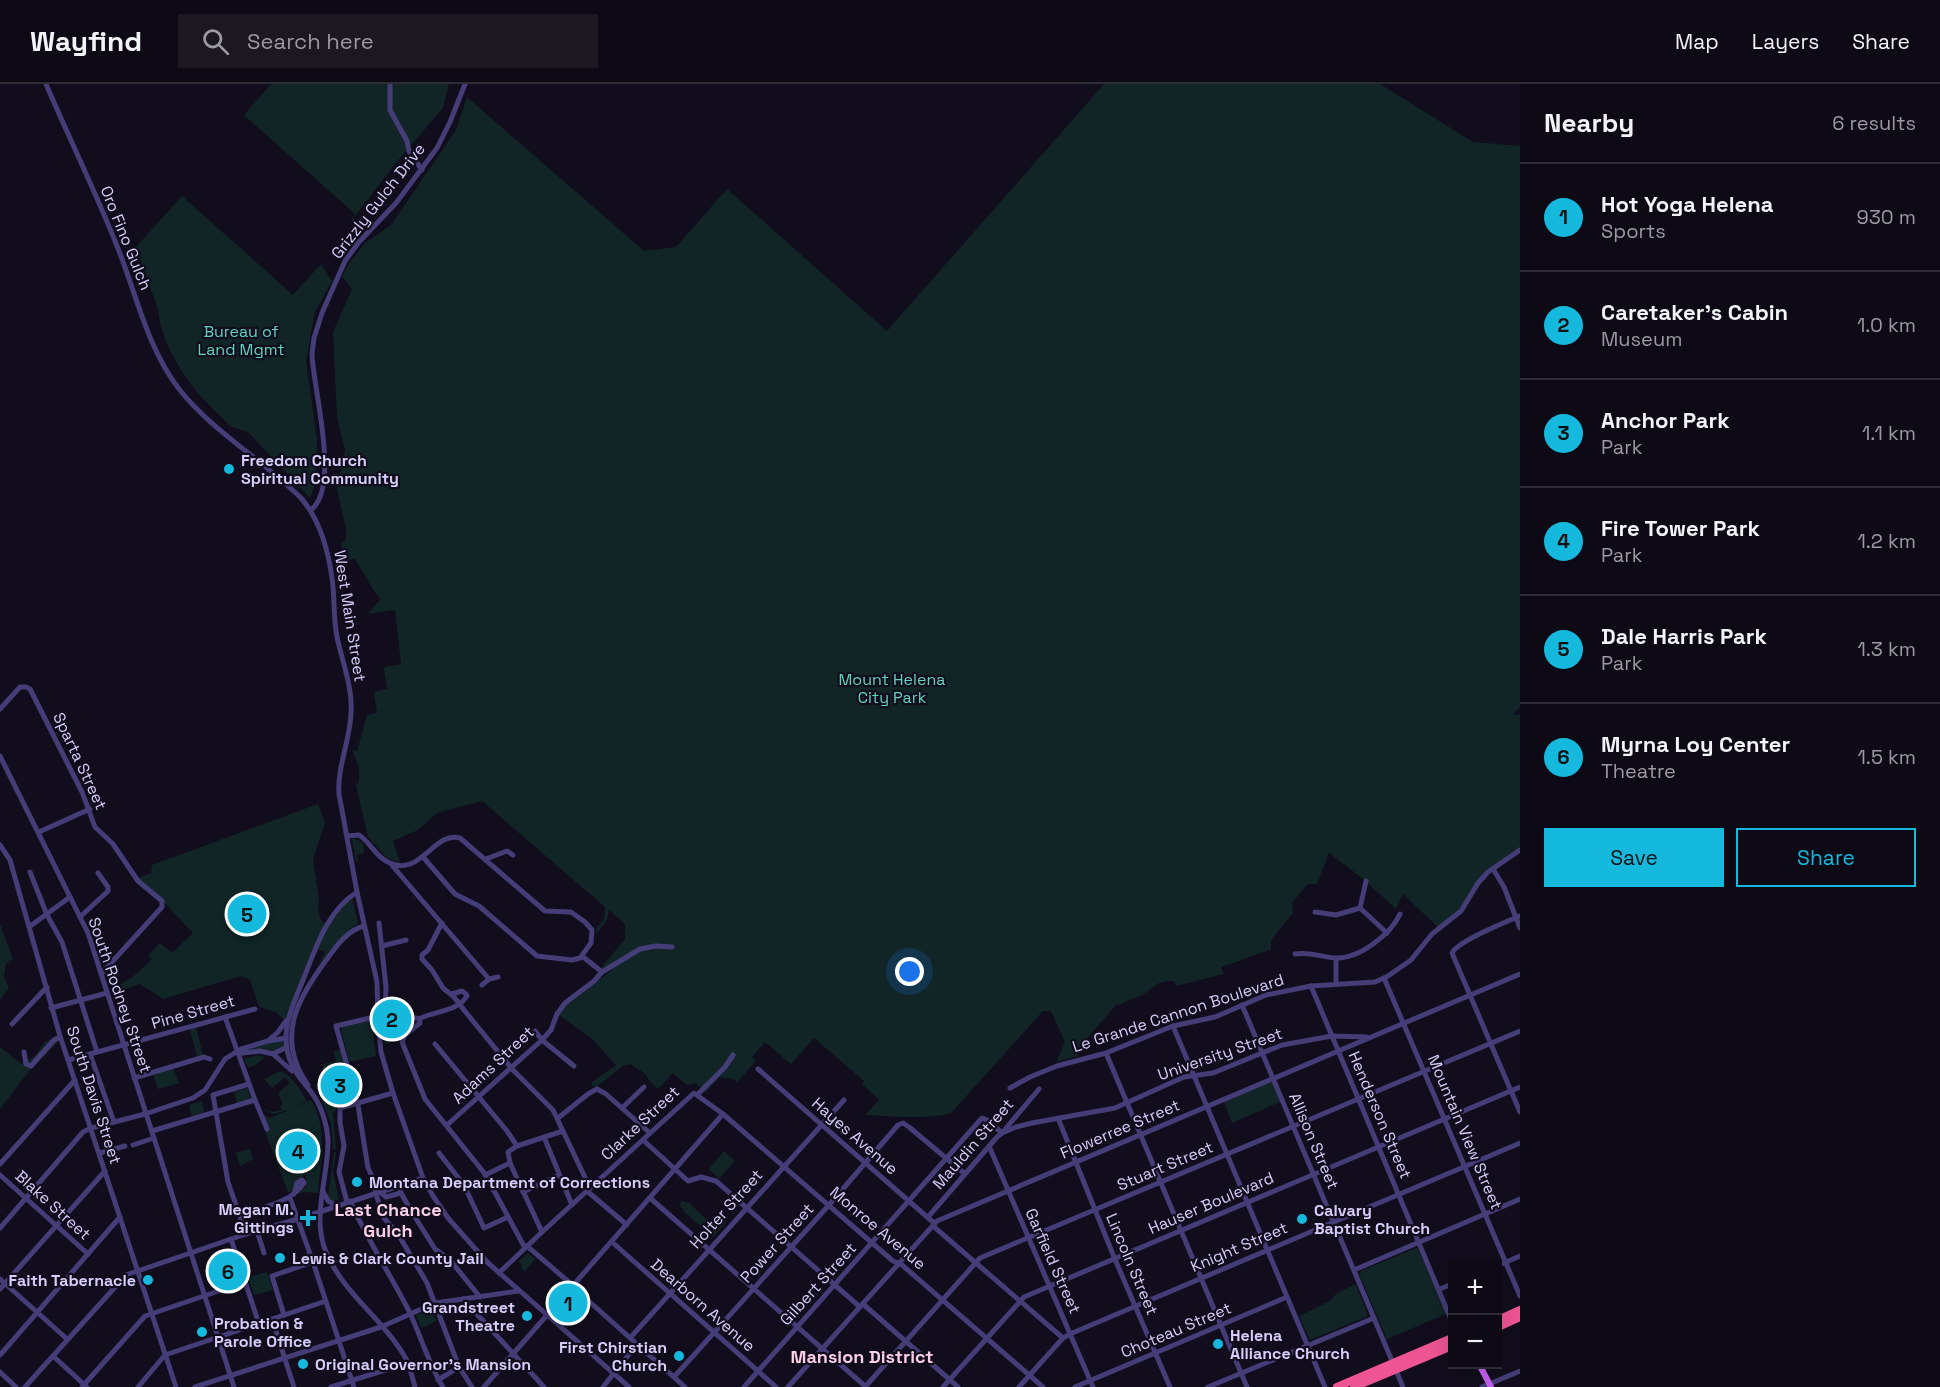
<!DOCTYPE html>
<meta charset="utf-8">
<style>
:root{--surface:#0d0a15;--page:#1b1822;--text:#f1f3f6;--muted:#9a9aa0;--line:#2d2b34;--accent:#16b9de}
body{margin:0;font-family:"Space Grotesk",sans-serif;background:var(--page);color:var(--text)}
.controls{position:absolute;right:18px;bottom:18px;display:grid;overflow:hidden;border-radius:0px;box-shadow:0 6px 24px #0002}
.controls button{width:54px;height:54px;display:grid;place-items:center;padding:0;border:0;border-bottom:2px solid var(--line);background:var(--surface);color:var(--text);font:30px sans-serif}
.you{position:absolute;left:910px;top:888px;width:21px;height:21px;margin:-15px;border:4px solid #fff;border-radius:50%;background:#1a73e8;box-shadow:0 0 0 9px #1a73e833}
.badge{display:grid;place-items:center;width:39px;height:39px;border-radius:50%;background:var(--accent);color:#111;font-size:20px;font-weight:700}
.pin{position:absolute;translate:-50% -50%;border:3px solid #fff;box-shadow:0 2px 6px #0006}
.list{margin:0;padding:0;list-style:none}
h2{display:flex;justify-content:space-between;align-items:center;height:78px;margin:0;padding:0 24px;font-size:26px}
h2 small{font-size:20px;font-weight:400;color:var(--muted)}
.list li{display:grid;grid-template-columns:39px 1fr auto;gap:18px;align-items:center;box-sizing:border-box;height:108px;padding:0 24px;border-top:2px solid var(--line)}
.list b{display:block;font-size:22px;white-space:nowrap}
.list p{margin:0;font-size:20px;white-space:nowrap;color:var(--muted)}
.list em{font-size:20px;font-style:normal;color:var(--muted)}
.actions{display:flex;gap:12px;padding:18px 24px}
.actions a{flex:1;padding:14px 0;border:2px solid var(--accent);border-radius:0px;text-align:center;font-size:21px;color:var(--accent)}
.actions .main{background:var(--accent);color:#111}
.icon{flex:none;width:33px;height:33px;fill:none;stroke:currentColor;stroke-width:2;stroke-linecap:round;stroke-linejoin:round}
.map{position:relative;flex:none;width:1520px;height:1303px;overflow:hidden}
header{display:flex;align-items:center;gap:36px;box-sizing:border-box;height:84px;padding:0 30px;background:var(--surface);border-bottom:2px solid var(--line)}
header strong{font-size:28px}
nav{display:flex;gap:33px;margin-inline-start:auto;font-size:21px}
.search{width:420px;height:54px;background:var(--page);display:flex;align-items:center;gap:15px;box-sizing:border-box;padding:0 21px;border-radius:0px;color:var(--muted);font-size:22px}
main{display:flex}
aside{flex:1;background:var(--surface)}
.map>svg:first-child{display:block}
.green{fill:#112526}
.lines{fill:none;stroke-linecap:round;stroke-linejoin:round}
.minor{stroke:#443d77;stroke-width:5}
.major{stroke:#c560ef;stroke-width:6}
.highway{stroke:#ee5592;stroke-width:8}
.minor-bridge{stroke:#443d77;stroke-width:5}
.poi-dot{fill:#16b9de;stroke:#110d1c;stroke-width:2}
.labels{text-anchor:middle;dominant-baseline:central;stroke-width:4.5;stroke-linejoin:round;paint-order:stroke}
.street-label{font-size:16px;fill:#d6cefa;stroke:#110d1c}
.park-label{font-size:16px;fill:#62d2bf;stroke:#110d1c}
.poi-label{font-size:16px;font-weight:bold;fill:#d6cefa;stroke:#110d1c;text-anchor:start}
.neighbourhood-label{font-size:18px;font-weight:bold;fill:#fad0e7;stroke:#110d1c}
</style>
<header>
<strong>Wayfind</strong>
<div class="search"><svg class="icon" aria-label="search" viewBox="0 0 24 24"><circle cx="10" cy="10" r="6"/><path d="M15 15l6 6"/></svg>Search here</div>
<nav><a>Map</a><a>Layers</a><a>Share</a></nav>
</header>
<main>
<div class="map">
<svg width="1520" height="1303" viewBox="0 0 1520 1303">
<rect width="100%" height="100%" fill="#110d1c"/>
<g class="green">
<polygon points="271,0 449,0 443,24 395,80 349,140 355,130 244,31"/>
<path d="M 1104,0 L 1380,0 L 1473,58 L 1520,62 L 1520,623 L 1513,630 L 1520,631 L 1520,764 L 1489,786 L 1461,825 L 1438,843 L 1403,810 L 1396,825 L 1362,794 L 1329,769 L 1317,800 L 1308,800 L 1292,819 L 1293,829 L 1271,856 L 1271,866 C 1254,870 1238,878 1221,883 L 1224,890 L 1176,902 L 1174,897 C 1159,897 1157,900 1147,908 C 1139,913 1128,916 1119,921 L 1117,920 L 1075,968 L 1079,972 L 1056,978 L 1065,958 L 1051,927 L 1043,927 L 951,1029 C 927,1036 891,1032 865,1031 L 879,1016 L 862,1000 L 864,997 L 814,954 L 791,980 L 765,958 L 752,973 L 756,977 L 737,998 L 733,995 L 720,993 L 706,1008 L 695,999 L 687,1001 L 673,989 L 658,1005 L 649,997 L 646,990 L 630,980 L 623,982 L 596,1003 L 592,1002 L 592,998 L 616,981 L 591,954 L 559,931 L 565,921 L 612,886 L 610,884 L 601,884 L 625,855 L 625,840 L 609,826 L 607,836 L 597,849 L 596,845 L 604,835 L 605,823 L 482,717 L 437,729 L 418,746 L 393,757 L 400,779 L 386,773 L 368,753 L 356,701 L 359,698 L 359,683 L 352,666 L 357,667 L 367,631 L 377,629 L 374,608 L 387,605 L 384,583 L 401,580 L 395,526 L 367,530 L 381,515 L 376,510 L 355,475 L 344,476 L 341,460 L 346,456 L 346,446 L 337,405 L 345,366 L 337,333 L 333,248 L 352,205 L 342,192 L 350,178 L 365,159 L 391,141 L 456,46 L 467,13 L 644,167 L 676,163 L 727,105 L 887,247 Z"/>
<path d="M 182,112 L 293,211 L 321,180 L 332,197 L 315,228 L 306,277 L 317,356 L 316,398 L 310,414 L 250,350 C 244,345 239,346 232,343 C 227,340 223,334 218,330 C 191,305 161,263 158,225 L 136,163 Z"/>
<path d="M 318,720 L 325,739 L 313,775 L 319,817 L 318,825 L 320,835 L 325,840 C 307,870 300,905 285,937 L 276,928 L 259,923 L 250,896 L 241,892 L 163,915 L 140,900 L 111,910 L 109,904 C 128,899 138,889 152,875 L 148,872 L 160,859 L 172,869 L 193,849 L 162,816 L 138,794 L 151,789 L 152,781 Z"/>
<polygon points="352,755 356,755 363,759 364,769 357,771 358,777 356,779"/>
<polygon points="352,814 358,839 340,855 318,882 325,868 316,864 334,832"/>
<polygon points="0,840 13,875 6,879 4,893 9,904 0,916"/>
<polygon points="397,930 412,933 412,942 399,944"/>
<path d="M 387,933 L 387,941 L 395,942 C 396,952 394,957 385,961 L 383,938 Z"/>
<polygon points="373,934 373,947 376,972 349,978 341,945 343,942"/>
<polygon points="196,944 203,971 197,973 190,945"/>
<polygon points="57,952 58,958 29,987 0,1025 0,963 21,980 35,972 45,958"/>
<polygon points="279,956 283,956 285,962 275,968 243,966"/>
<polygon points="340,966 345,983 331,988 324,1004 319,1009 315,1001 323,990 323,980 336,977 334,967"/>
<polygon points="258,971 265,973 255,981 248,984 244,975"/>
<polygon points="173,984 179,999 158,1005 153,990"/>
<path d="M 347,984 L 353,1011 L 353,1016 C 342,1015 331,1010 328,1000 L 334,988 Z"/>
<path d="M 280,987 C 291,991 301,1006 307,1017 L 290,1025 L 311,1016 C 328,1043 321,1078 318,1109 L 304,1108 L 295,1110 L 306,1103 L 306,1091 C 298,1094 294,1099 291,1108 L 288,1108 L 266,1050 L 264,1031 L 270,1034 L 288,1026 L 273,1030 L 261,1024 L 272,1028 L 282,1026 L 280,1022 L 283,1020 L 278,1009 L 290,999 L 285,993 L 272,1004 L 264,995 Z"/>
<polygon points="1270,998 1273,999 1280,1018 1232,1039 1224,1018"/>
<polygon points="247,1004 251,1015 237,1019 234,1008"/>
<polygon points="323,1010 332,1010 351,1018 340,1022 333,1029 336,1065 333,1065 331,1039 320,1012"/>
<polygon points="202,1017 204,1028 192,1032 189,1021"/>
<polygon points="250,1065 253,1075 240,1082 236,1069"/>
<polygon points="724,1067 735,1077 719,1095 709,1085"/>
<polygon points="334,1068 336,1068 333,1087 339,1116 331,1117 328,1112"/>
<polygon points="682,1117 689,1119 709,1138 713,1140 722,1130 727,1138 713,1153 683,1127 684,1126 679,1121"/>
<polygon points="1416,1164 1418,1165 1446,1230 1387,1255 1359,1190 1361,1187"/>
<polygon points="528,1169 535,1175 525,1187 521,1184 522,1180 518,1178"/>
<polygon points="267,1188 273,1206 254,1211 248,1193"/>
<polygon points="1356,1200 1368,1232 1310,1256 1299,1232 1330,1217 1337,1209"/>
<polygon points="432,1225 436,1237 421,1244 416,1231"/>
</g>
<g class="lines">
<g class="minor">
<path d="M 46,0 C 70,56 97,111 119,167 C 137,213 148,265 179,305 C 212,347 263,376 301,414 C 320,436 328,465 332,494 C 335,513 333,533 337,553 C 342,577 353,604 351,629 C 350,657 337,683 339,710 L 357,808 L 377,898 L 378,937 L 381,968 L 393,1009 L 423,1094 L 433,1112 L 448,1134 L 487,1178 L 629,1303"/>
<polyline points="390,0 390,26 407,57 409,67 422,86"/>
<path d="M 311,426 C 341,402 313,305 312,270 L 314,254 L 322,229 L 345,177 L 359,158 L 396,119 L 437,64 L 450,38 L 465,0"/>
<polyline points="0,625 20,603 26,603 30,605 82,708 95,743 113,760 138,797 162,817 162,823 101,890"/>
<polyline points="0,672 88,849 234,1303"/>
<polyline points="39,748 90,725"/>
<path d="M 347,752 L 359,751 C 370,758 375,771 386,777 C 420,797 433,746 460,754 L 545,827 L 571,828 L 585,838 L 592,846 L 591,859 L 580,874 L 572,876 L 537,872 L 479,822 L 455,810 L 423,773"/>
<polyline points="0,761 10,776 60,952 176,1303"/>
<polyline points="486,775 507,767 513,771"/>
<polyline points="391,780 489,895"/>
<polyline points="1493,785 1504,803 1520,844"/>
<polyline points="30,788 47,831 62,858 97,968"/>
<path d="M 357,808 C 326,828 316,864 303,896 C 293,921 280,946 289,974 C 295,991 304,998 314,1012 C 322,1024 327,1041 328,1055 C 329,1091 311,1133 326,1168 C 343,1209 383,1235 405,1273 C 410,1282 412,1293 415,1303"/>
<polyline points="1360,824 1387,849"/>
<polyline points="1315,828 1336,831 1360,824 1366,797"/>
<path d="M 1520,832 C 1506,838 1458,857 1452,869 L 1520,1028"/>
<polyline points="80,833 108,807 108,803 98,789"/>
<polyline points="379,839 386,903 385,930"/>
<polyline points="442,839 428,866 422,871 422,875 432,886 443,904 454,913"/>
<polyline points="29,843 70,813"/>
<polyline points="382,862 406,856"/>
<path d="M 1295,870 C 1310,867 1323,874 1337,874 C 1360,874 1391,850 1400,830"/>
<polyline points="582,872 602,888 640,865 656,862 672,863"/>
<polyline points="1384,894 1520,1212"/>
<polyline points="1336,899 1336,874"/>
<polyline points="482,901 489,895 498,893"/>
<polyline points="1311,902 1452,1238"/>
<polyline points="1242,921 1403,1303"/>
<polyline points="51,924 107,909"/>
<polyline points="464,926 512,985 553,1026 590,1104"/>
<polyline points="225,933 255,1016 267,1045"/>
<polyline points="419,935 420,939 405,951 402,958 425,1015 485,1090 525,1164"/>
<path d="M 419,935 C 435,926 456,929 467,912 L 466,910 L 462,907 L 452,910"/>
<polyline points="12,940 47,903"/>
<polyline points="1173,942 1325,1303"/>
<polyline points="535,947 542,956 574,982"/>
<polyline points="269,956 278,948 286,937"/>
<polyline points="435,960 507,1047 517,1062"/>
<polyline points="24,968 26,980 31,982 54,956 60,953"/>
<polyline points="238,968 243,969 260,967 273,970 287,963"/>
<polyline points="1106,969 1247,1303"/>
<polyline points="90,970 114,1038"/>
<polyline points="273,970 292,987"/>
<polyline points="68,976 255,925"/>
<polyline points="758,985 934,1139"/>
<polyline points="134,994 204,973 210,975"/>
<path d="M 308,1001 C 275,954 297,915 327,875 C 337,861 348,846 364,842"/>
<polyline points="1010,1004 1030,993 1057,982 1106,969 1173,942 1215,933 1266,911 1311,902 1375,898 1388,892 1411,876 1432,850 1461,827 1478,799 1488,788 1520,766"/>
<polyline points="697,1011 725,983 733,971"/>
<polyline points="357,1017 336,942 374,933 382,934 385,930 404,930 419,935"/>
<polyline points="358,1021 368,1084 373,1094 375,1106"/>
<polyline points="622,1024 644,1003"/>
<polyline points="558,1034 588,1010 597,1005 606,1010 650,1049"/>
<polyline points="1058,1034 1114,1173 1170,1303"/>
<polyline points="447,1041 542,956 551,946 557,930 565,919 594,897 602,888"/>
<polyline points="152,1047 255,1016"/>
<polyline points="544,1053 572,1121"/>
<polyline points="643,1056 688,1097 701,1093 716,1097 860,1223"/>
<polyline points="133,1061 154,1054"/>
<polyline points="989,1062 1093,1303"/>
<polyline points="100,1069 125,1062"/>
<polyline points="439,1069 464,1101 484,1144 508,1133"/>
<polyline points="0,1080 75,996"/>
<polyline points="0,1091 88,1170"/>
<polyline points="485,1091 510,1079"/>
<polyline points="399,1102 401,1109 410,1125 435,1165 450,1176 480,1213"/>
<polyline points="587,1107 627,1141"/>
<polyline points="380,1108 386,1113 401,1109"/>
<polyline points="523,1108 559,1091"/>
<polyline points="324,1109 328,1117 337,1122"/>
<polyline points="377,1113 384,1134 398,1150 427,1199 459,1283 472,1303"/>
<polyline points="290,1114 313,1178 354,1303"/>
<polyline points="650,1114 866,1303"/>
<path d="M 350,1117 C 367,1155 390,1190 409,1227 C 421,1252 428,1279 443,1303"/>
<polyline points="347,1118 339,1088 344,1062 340,1038 340,1024 393,1009"/>
<path d="M 240,1131 C 262,1123 291,1119 304,1099 L 302,1096 L 297,1099 L 294,1110"/>
<polyline points="928,1133 997,1053 1002,1049 1039,1005"/>
<polyline points="933,1142 1063,1254"/>
<polyline points="0,1144 83,1048 91,1044 145,1030 193,1014 205,1006 225,975 241,965 268,957 286,954"/>
<polyline points="257,1147 264,1169"/>
<polyline points="542,1148 510,1079 508,1068 517,1062 563,1047"/>
<polyline points="246,1150 228,1098 213,1011 249,1000"/>
<polyline points="231,1155 259,1240"/>
<polyline points="612,1158 776,1303"/>
<polyline points="527,1162 570,1199 573,1203 685,1303"/>
<polyline points="1497,1182 1520,1172"/>
<polyline points="1354,1186 1520,1115"/>
<polyline points="499,1189 542,1148 694,1009 723,1030 893,1177 902,1181 1043,1303"/>
<polyline points="0,1195 67,1255"/>
<polyline points="0,1205 105,1087"/>
<polyline points="1440,1205 1452,1200"/>
<polyline points="463,1215 544,1303"/>
<polyline points="863,1220 958,1303"/>
<polyline points="284,1231 272,1192 313,1178"/>
<polyline points="272,1235 294,1303"/>
<polyline points="630,1254 844,1016"/>
<polyline points="0,1271 120,1133"/>
<polyline points="53,1272 87,1303"/>
<polyline points="0,1288 16,1303"/>
<polyline points="674,1293 829,1121 898,1041 903,1039 909,1043 965,1090"/>
<polyline points="438,1296 459,1283"/>
<polyline points="25,1303 126,1191 246,1150 298,1135 423,1094"/>
<polyline points="82,1303 145,1232 245,1198"/>
<polyline points="138,1303 165,1271 326,1217"/>
<polyline points="195,1303 381,1243 435,1219 519,1207"/>
<polyline points="331,1303 408,1279"/>
<polyline points="484,1303 723,1030"/>
<polyline points="603,1303 637,1260"/>
<polyline points="744,1303 982,1034 987,1036 1002,1049 1016,1043 1032,1039 1115,1024 1184,993 1213,989 1282,961 1332,952 1367,953"/>
<polyline points="788,1303 937,1137 1520,890"/>
<polyline points="865,1303 980,1174 1520,947"/>
<polyline points="943,1303 1024,1213 1520,1003"/>
<polyline points="1019,1303 1063,1254 1070,1250 1520,1059"/>
<polyline points="1075,1303 1287,1213"/>
<polyline points="1208,1303 1374,1234"/>
<polyline points="1482,1303 1520,1287"/>
</g>
<polyline class="major" points="1479,1280 1491,1303"/>
<g class="highway">
<polyline points="1498,1236 1520,1226"/>
<polyline points="1498,1243 1520,1233"/>
<polyline points="1337,1303 1452,1254"/>
<polyline points="1354,1303 1452,1262"/>
</g>
<polyline class="minor-bridge" points="454,913 464,926"/>
</g>
<g class="poi-dot">
<circle cx="229" cy="385" r="6"/>
<circle cx="357" cy="1098" r="6"/>
<path d="M305 1125h6v6h6v6h-6v6h-6v-6h-6v-6h6z"/>
<circle cx="1302" cy="1135" r="6"/>
<circle cx="280" cy="1174" r="6"/>
<circle cx="148" cy="1196" r="6"/>
<circle cx="527" cy="1232" r="6"/>
<circle cx="202" cy="1248" r="6"/>
<circle cx="1218" cy="1260" r="6"/>
<circle cx="679" cy="1272" r="6"/>
<circle cx="303" cy="1280" r="6"/>
</g>
<g class="labels">
<g class="street-label">
<text transform="translate(378 117) rotate(-52)">Grizzly Gulch Drive</text>
<text transform="translate(126 154) rotate(68)">Oro Fino Gulch</text>
<text transform="translate(350 532) rotate(81)">West Main Street</text>
<text transform="translate(80 677) rotate(65)">Sparta Street</text>
<text transform="translate(120 911) rotate(71)">South Rodney Street</text>
<text transform="translate(193 928) rotate(-16)">Pine Street</text>
<text transform="translate(1178 929) rotate(-18)">Le Grande Cannon Boulevard</text>
<text transform="translate(1220 970) rotate(-19)">University Street</text>
<text transform="translate(493 981) rotate(-43)">Adams Street</text>
<text transform="translate(94 1011) rotate(72)">South Davis Street</text>
<text transform="translate(1380 1031) rotate(67)">Henderson Street</text>
<text transform="translate(640 1039) rotate(-43)">Clarke Street</text>
<text transform="translate(1120 1045) rotate(-23)">Flowerree Street</text>
<text transform="translate(1465 1048) rotate(67)">Mountain View Street</text>
<text transform="translate(855 1052) rotate(41)">Hayes Avenue</text>
<text transform="translate(1314 1057) rotate(67)">Allison Street</text>
<text transform="translate(973 1060) rotate(-49)">Mauldin Street</text>
<text transform="translate(1165 1082) rotate(-23)">Stuart Street</text>
<text transform="translate(1211 1119) rotate(-23)">Hauser Boulevard</text>
<text transform="translate(53 1121) rotate(42)">Blake Street</text>
<text transform="translate(726 1125) rotate(-48)">Holter Street</text>
<text transform="translate(878 1144) rotate(40)">Monroe Avenue</text>
<text transform="translate(777 1159) rotate(-48)">Power Street</text>
<text transform="translate(1239 1163) rotate(-23)">Knight Street</text>
<text transform="translate(1053 1177) rotate(66)">Garfield Street</text>
<text transform="translate(1132 1180) rotate(67)">Lincoln Street</text>
<text transform="translate(818 1200) rotate(-48)">Gilbert Street</text>
<text transform="translate(703 1221) rotate(41)">Dearborn Avenue</text>
<text transform="translate(1176 1246) rotate(-23)">Choteau Street</text>
</g>
<g class="park-label">
<text x="241" y="247">Bureau of<tspan x="241" dy="18">Land Mgmt</tspan></text>
<text x="892" y="595">Mount Helena<tspan x="892" dy="18">City Park</tspan></text>
</g>
<g class="poi-label">
<text x="241" y="376">Freedom Church<tspan x="241" dy="18">Spiritual Community</tspan></text>
<text x="369" y="1098">Montana Department of Corrections</text>
<text x="294" y="1125" text-anchor="end">Megan M.<tspan x="294" dy="18">Gittings</tspan></text>
<text x="1314" y="1126">Calvary<tspan x="1314" dy="18">Baptist Church</tspan></text>
<text x="292" y="1174">Lewis &amp; Clark County Jail</text>
<text x="136" y="1196" text-anchor="end">Faith Tabernacle</text>
<text x="515" y="1223" text-anchor="end">Grandstreet<tspan x="515" dy="18">Theatre</tspan></text>
<text x="214" y="1239">Probation &amp;<tspan x="214" dy="18">Parole Office</tspan></text>
<text x="1230" y="1251">Helena<tspan x="1230" dy="18">Alliance Church</tspan></text>
<text x="667" y="1263" text-anchor="end">First Chirstian<tspan x="667" dy="18">Church</tspan></text>
<text x="315" y="1280">Original Governor's Mansion</text>
</g>
<g class="neighbourhood-label">
<text x="388" y="1125">Last Chance<tspan x="388" dy="21">Gulch</tspan></text>
<text x="862" y="1272">Mansion District</text>
</g>
</g>
</svg>
<div class="controls">
<button>+</button>
<button>−</button>
</div>
<div class="you"></div>
<div class="pin badge" style="left:568px;top:1219px">1</div>
<div class="pin badge" style="left:392px;top:935px">2</div>
<div class="pin badge" style="left:340px;top:1001px">3</div>
<div class="pin badge" style="left:298px;top:1067px">4</div>
<div class="pin badge" style="left:247px;top:830px">5</div>
<div class="pin badge" style="left:228px;top:1187px">6</div>
</div>
<aside>
<h2>Nearby<small>6 results</small></h2>
<ul class="list">
<li><span class="badge">1</span><div><b>Hot Yoga Helena</b><p>Sports</p></div><em>930 m</em></li>
<li><span class="badge">2</span><div><b>Caretaker's Cabin</b><p>Museum</p></div><em>1.0 km</em></li>
<li><span class="badge">3</span><div><b>Anchor Park</b><p>Park</p></div><em>1.1 km</em></li>
<li><span class="badge">4</span><div><b>Fire Tower Park</b><p>Park</p></div><em>1.2 km</em></li>
<li><span class="badge">5</span><div><b>Dale Harris Park</b><p>Park</p></div><em>1.3 km</em></li>
<li><span class="badge">6</span><div><b>Myrna Loy Center</b><p>Theatre</p></div><em>1.5 km</em></li>
</ul>
<div class="actions"><a class="main">Save</a><a>Share</a></div>
</aside>
</main>
